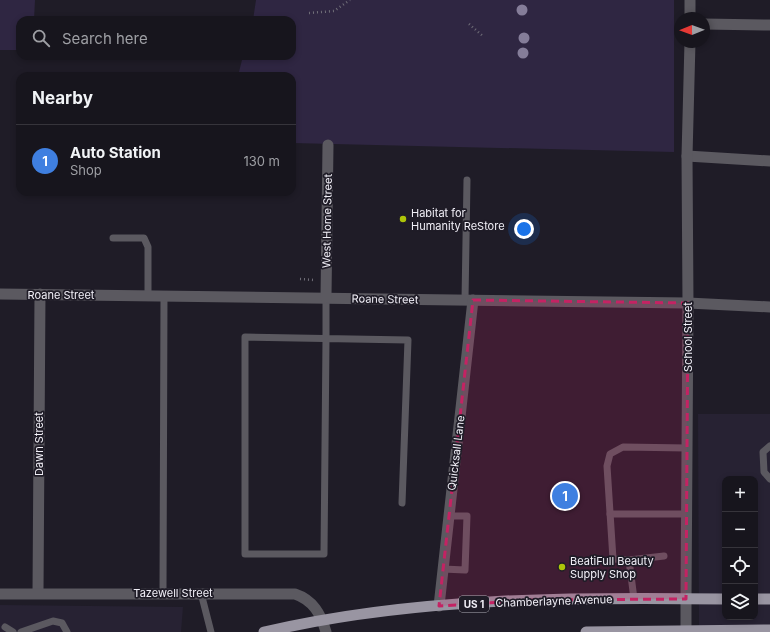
<!DOCTYPE html>
<meta charset="utf-8">
<style>
:root{--surface:#17151d;--page:#24222a;--text:#f1f3f6;--muted:#9e9fa4;--line:#36343b;--accent:#0f766e}
body{margin:0;font-family:Inter,sans-serif;background:var(--page);color:var(--text)}
.controls{position:absolute;right:12px;bottom:12px;display:grid;overflow:hidden;border-radius:8px;box-shadow:0 2px 6px #0003}
.controls button{width:36px;height:36px;display:grid;place-items:center;padding:0;border:0;border-bottom:1px solid var(--line);background:var(--surface);color:var(--text);font:20px sans-serif}
.compass{position:absolute;left:674px;top:12px;width:36px;height:36px;border-radius:50%;background:var(--surface);box-shadow:0 2px 6px #0003;rotate:269deg}
.you{position:absolute;left:524px;top:229px;width:14px;height:14px;margin:-10px;border:3px solid #fff;border-radius:50%;background:#1a73e8;box-shadow:0 0 0 6px #1a73e833}
.badge{display:grid;place-items:center;width:26px;height:26px;border-radius:50%;background:var(--accent);color:#fff;font-size:13px;font-weight:700}
.pin{position:absolute;translate:-50% -50%;border:2px solid #fff;box-shadow:0 1px 4px #0006}
.list{margin:0;padding:0;list-style:none}
h2{display:flex;justify-content:space-between;align-items:center;height:52px;margin:0;padding:0 16px;font-size:17px}
h2 small{font-size:13px;font-weight:400;color:var(--muted)}
.list li{display:grid;grid-template-columns:26px 1fr auto;gap:12px;align-items:center;box-sizing:border-box;height:72px;padding:0 16px;border-top:1px solid var(--line)}
.list b{display:block;font-size:15px;white-space:nowrap}
.list p{margin:0;font-size:13px;white-space:nowrap;color:var(--muted)}
.list em{font-size:13px;font-style:normal;color:var(--muted)}
.icon{flex:none;width:22px;height:22px;fill:none;stroke:currentColor;stroke-width:2;stroke-linecap:round;stroke-linejoin:round}
.map{position:relative;flex:none;width:770px;height:632px;overflow:hidden}
.search{position:absolute;background:var(--surface);box-shadow:0 2px 6px #0003;left:16px;top:16px;width:280px;height:44px;display:flex;align-items:center;gap:10px;box-sizing:border-box;padding:0 14px;border-radius:12px;color:var(--muted);font-size:15px}
.panel{position:absolute;background:var(--surface);box-shadow:0 2px 6px #0003;left:16px;top:72px;width:280px;height:124px;border-radius:12px}
.map>svg:first-child{display:block}
.built{fill:#272233;fill-rule:evenodd}
.green{fill:#2f2642}
.lines{fill:none;stroke-linecap:round;stroke-linejoin:round}
.path{stroke:#706e78;stroke-width:2.5;stroke-dasharray:1 3;stroke-linecap:butt}
.service{stroke:#5b5960;stroke-width:7}
.minor{stroke:#5b5960;stroke-width:11}
.tertiary{stroke:#5b5960;stroke-width:11}
.primary{stroke:#9995a2;stroke-width:11}
.tree{fill:#857d99}
.marked{fill:#c42363;fill-opacity:0.2;stroke:#c42363;stroke-width:3;stroke-dasharray:8 5;stroke-linejoin:round}
.poi-dot{fill:#aec509;stroke:#1f1c27;stroke-width:1.5}
.labels{text-anchor:middle;dominant-baseline:central;stroke-width:3.5;stroke-linejoin:round;paint-order:stroke}
.shield{fill:#1f1c27;stroke:#b2b0b9;stroke-width:1}
.shield-label{font-size:10px;font-weight:bold;fill:#f1eff7}
.poi-label{font-size:11px;fill:#f1eff7;stroke:#1f1c27;text-anchor:start}
.street-label{font-size:11px;fill:#f1eff7;stroke:#1f1c27}
</style>
<div class="map">
<svg width="770" height="632" viewBox="0 0 770 632">
<rect width="100%" height="100%" fill="#1f1c27"/>
<g class="built">
<path d="M 698,414 L 770,414 L 770,632 L 699,632 ZM 725,479 L 755,479 L 755,617 L 725,617 Z"/>
<polygon points="0,605 183,607 181,632 0,632"/>
</g>
<g class="green">
<polygon points="0,0 35,0 34,20 20,20 20,50 0,50"/>
<polygon points="256,0 674,0 674,152 292,143 292,76 238,76 243,56 292,56 292,20 253,20"/>
</g>
<g class="lines">
<g class="path">
<polyline points="309,13 334,11 350,0"/>
<polyline points="469,24 484,37"/>
<polyline points="300,279 314,280"/>
</g>
<g class="service">
<polyline points="113,238 144,238 148,247 148,295"/>
<polyline points="326,297 326,339 324,554 245,554 245,337 408,340 402,503"/>
<polyline points="465,300 467,180"/>
<polyline points="770,446 763,452 764,472 770,479"/>
<polyline points="610,514 686,514"/>
<polyline points="629,560 664,556"/>
<polyline points="443,569 465,570 467,516 449,516"/>
<polyline points="163,593 164,296"/>
<polyline points="201,593 211,632"/>
<polyline points="634,599 629,560 613,559 607,466 610,454 623,447 687,448"/>
<polyline points="5,627 13,632"/>
<polyline points="21,632 53,621 62,623 67,632"/>
</g>
<g class="minor">
<polyline points="690,0 690,18"/>
<polyline points="704,24 770,25"/>
<polyline points="687,156 770,161"/>
<polyline points="0,294 688,303 770,307"/>
<polyline points="326,297 328,145"/>
<polyline points="38,593 40,294"/>
<path d="M 0,594 L 295,594 C 313,600 321,614 326,632"/>
<polyline points="686,599 688,303 687,156 690,42"/>
<polyline points="439,606 473,300"/>
</g>
<polyline class="tertiary" points="686,599 686,632"/>
<g class="primary">
<polyline points="755,599 770,599"/>
<path d="M 264,632 C 414,597 572,597 725,599"/>
<polyline points="586,632 770,630"/>
</g>
</g>
<g class="tree">
<circle cx="522" cy="10" r="5.5"/>
<circle cx="524" cy="38" r="5.5"/>
<circle cx="523" cy="53" r="5.5"/>
</g>
<path class="marked" d="M 473,300 L 688,303 L 686,599 L 536,600 L 439,606 Z"/>
<g class="poi-dot">
<circle cx="403" cy="219" r="4"/>
<circle cx="562" cy="567" r="4"/>
</g>
<g class="labels">
<rect class="shield" x="459" y="596" width="30" height="16" rx="3"/>
<g class="shield-label">
<text x="474" y="604">US 1</text>
</g>
<g class="poi-label">
<text x="411" y="213">Habitat for<tspan x="411" dy="13">Humanity ReStore</tspan></text>
<text x="570" y="561">BeatiFull Beauty<tspan x="570" dy="13">Supply Shop</tspan></text>
</g>
<g class="street-label">
<text transform="translate(327 221) rotate(-89)">West Home Street</text>
<text x="61" y="295">Roane Street</text>
<text transform="translate(385 299) rotate(1)">Roane Street</text>
<text transform="translate(688 337) rotate(-90)">School Street</text>
<text transform="translate(39 444) rotate(-90)">Dawn Street</text>
<text transform="translate(456 453) rotate(-83)">Quicksall Lane</text>
<text x="173" y="593">Tazewell Street</text>
<text transform="translate(554 601) rotate(-2)">Chamberlayne Avenue</text>
</g>
</g>
</svg>
<div class="controls">
<button>+</button>
<button>−</button>
<button><svg class="icon" aria-label="locate" viewBox="0 0 24 24"><circle cx="12" cy="12" r="6"/><path d="M12 2v4M12 18v4M2 12h4M18 12h4"/></svg></button>
<button><svg class="icon" aria-label="layers" viewBox="0 0 24 24"><path d="M12 4l9 5-9 5-9-5zM3 14l9 5 9-5"/></svg></button>
</div>
<svg class="compass" viewBox="-18 -18 36 36"><path d="M0-13l5 13h-10z" fill="#e53935"/><path d="M0 13l5-13h-10z" fill="#9e9fa4"/></svg>
<div class="you"></div>
<div class="pin badge" style="left:565px;top:496px;background:#3f7fe0">1</div>
<div class="search"><svg class="icon" aria-label="search" viewBox="0 0 24 24"><circle cx="10" cy="10" r="6"/><path d="M15 15l6 6"/></svg>Search here</div>
<section class="panel">
<h2>Nearby<small></small></h2>
<ul class="list">
<li><span class="badge" style="background:#3f7fe0">1</span><div><b>Auto Station</b><p>Shop</p></div><em>130 m</em></li>
</ul>
</section>
</div>
